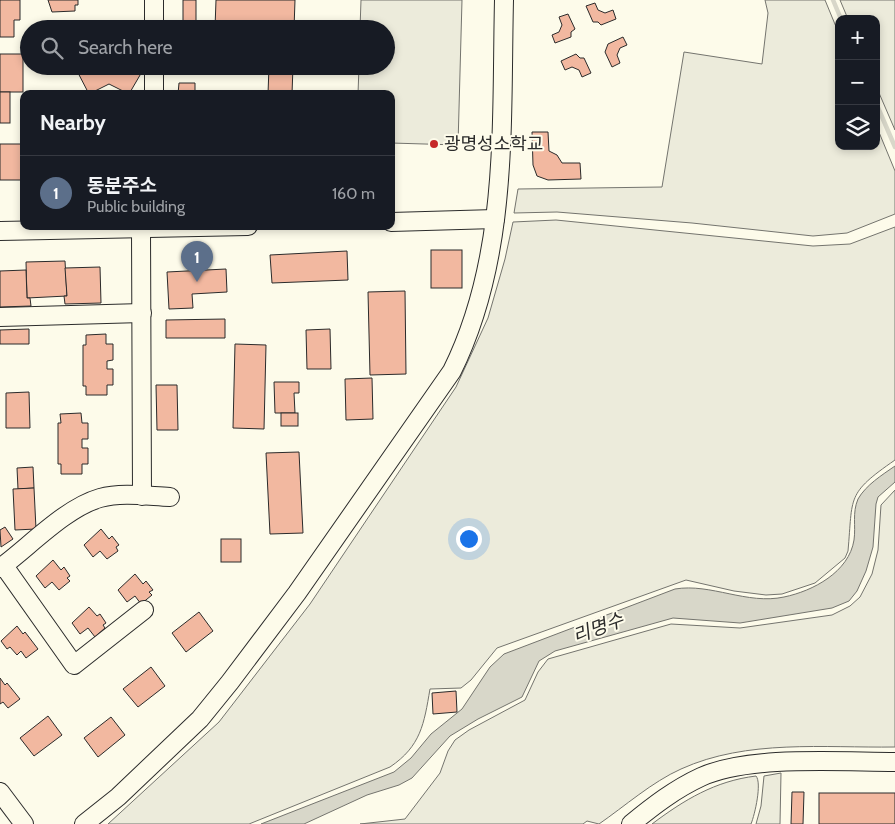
<!DOCTYPE html>
<meta charset="utf-8">
<style>
:root{--surface:#171b24;--page:#20242c;--text:#f1f3f6;--muted:#9ea1a6;--line:#363941;--accent:#c62828}
body{margin:0;font-family:Cabin,"Noto Sans KR",sans-serif;background:var(--page);color:var(--text)}
.controls{position:absolute;right:15px;top:15px;display:grid;overflow:hidden;border-radius:10px;box-shadow:0 2px 8px #0003}
.controls button{width:45px;height:45px;display:grid;place-items:center;padding:0;border:0;border-bottom:1px solid var(--line);background:var(--surface);color:var(--text);font:25px sans-serif}
.you{position:absolute;left:468px;top:538px;width:18px;height:18px;margin:-12px;border:4px solid #fff;border-radius:50%;background:#1a73e8;box-shadow:0 0 0 8px #1a73e833}
.badge{display:grid;place-items:center;width:32px;height:32px;border-radius:50%;background:var(--accent);color:#fff;font-size:16px;font-weight:700}
.pin{position:absolute;translate:-50% -41px;filter:drop-shadow(0 1px 2px #0008)}
.pin::after{content:'';position:absolute;top:26px;width:18px;height:15px;background:inherit;clip-path:polygon(0 0,100% 0,50% 100%)}
.list{margin:0;padding:0;list-style:none}
h2{display:flex;justify-content:space-between;align-items:center;height:65px;margin:0;padding:0 20px;font-size:21px}
h2 small{font-size:16px;font-weight:400;color:var(--muted)}
.list li{display:grid;grid-template-columns:32px 1fr auto;gap:15px;align-items:center;box-sizing:border-box;height:75px;padding:0 20px;border-top:1px solid var(--line)}
.list b{display:block;font-size:19px;white-space:nowrap}
.list p{margin:0;font-size:16px;white-space:nowrap;color:var(--muted)}
.list em{font-size:16px;font-style:normal;color:var(--muted)}
.icon{flex:none;width:28px;height:28px;fill:none;stroke:currentColor;stroke-width:2;stroke-linecap:round;stroke-linejoin:round}
.map{position:relative;flex:none;width:895px;height:824px;overflow:hidden}
.search{position:absolute;background:var(--surface);box-shadow:0 2px 8px #0003;left:20px;top:20px;width:375px;height:55px;display:flex;align-items:center;gap:12px;box-sizing:border-box;padding:0 18px;border-radius:28px;color:var(--muted);font-size:19px}
.panel{position:absolute;background:var(--surface);box-shadow:0 2px 8px #0003;left:20px;top:90px;width:375px;height:140px;border-radius:10px}
.map>svg:first-child{display:block}
.green{fill:#ecebdb;stroke:#74746e}
.water{fill:#d8d7c9;stroke:#74746e}
.lines{fill:none;stroke-linecap:round;stroke-linejoin:round}
.stream{stroke:#d8d7c9;stroke-width:4.5}
.building{fill:#f2b8a0;stroke:#2b2b2b}
.minor-casing{stroke:#2b2b2b;stroke-width:20}
.minor{stroke:#fdfbea;stroke-width:18}
.poi-dot{fill:#c62828;stroke:#fdfbea;stroke-width:2}
.labels{text-anchor:middle;dominant-baseline:central;stroke-width:4;stroke-linejoin:round;paint-order:stroke}
.poi-label{font-size:18px;fill:#2b2b2b;stroke:#fdfbea;text-anchor:start}
.water-label{font-size:19px;font-style:italic;fill:#2b2b2b;stroke:#fdfbea}
</style>
<div class="map">
<svg width="895" height="824" viewBox="0 0 895 824">
<rect width="100%" height="100%" fill="#fdfbea"/>
<g class="green">
<polygon points="361,0 462,0 458,145 391,143 391,94 358,94 359,66 386,66 386,29 360,29"/>
<polygon points="765,0 825,0 839,34 839,146 876,146 876,125 895,171 895,214 847,233 813,236 692,223 557,212 514,213 518,189 662,187 684,52 762,64 768,13"/>
<polygon points="840,0 895,0 895,130 876,86 876,19 848,19"/>
<path d="M 556,220 L 813,246 L 850,244 L 895,227 L 895,460 C 846,494 853,496 848,551 L 845,558 L 815,583 L 782,594 L 766,595 L 734,591 L 686,580 L 497,648 L 471,680 L 461,688 L 430,689 C 424,724 421,746 390,767 L 249,824 L 108,824 L 219,722 L 310,604 L 456,387 L 488,318 L 505,259 L 513,222 Z"/>
<path d="M 895,490 L 895,747 C 824,748 747,739 681,769 C 652,782 625,806 599,824 L 587,821 L 583,824 L 360,824 L 405,819 L 440,773 L 448,751 L 455,740 L 469,730 L 525,700 L 538,672 L 548,659 L 671,624 L 740,628 L 832,615 L 850,606 L 860,597 L 872,574 L 878,550 L 881,505 Z"/>
<polygon points="781,773 780,824 756,824 761,806 764,776"/>
<path d="M 756,776 C 762,783 755,814 751,824 L 652,824 C 684,800 715,781 756,776 Z"/>
</g>
<path class="water" d="M 895,466 L 895,482 L 878,497 L 876,504 L 873,547 L 866,571 L 857,591 L 849,601 L 832,608 L 740,623 L 673,618 L 555,651 L 539,661 L 522,697 L 478,719 L 450,736 L 412,778 L 399,785 L 367,795 L 304,824 L 261,824 L 394,772 L 411,758 L 431,734 L 462,709 L 490,667 L 504,654 L 675,589 C 711,583 747,605 784,597 C 813,591 849,572 854,540 C 856,526 852,513 858,499 C 866,485 882,475 895,466 Z"/>
<g class="lines">
<g class="stream">
<polyline points="833,0 841,19"/>
<polyline points="876,103 895,147"/>
</g>
</g>
<g class="building">
<polygon points="0,0 20,0 20,20 14,20 14,37 0,37"/>
<polygon points="48,0 78,0 78,5 75,5 75,11 52,12"/>
<rect x="183" y="0" width="13" height="21"/>
<polygon points="216,0 295,0 294,29 215,28"/>
<polygon points="595,3 598,10 605,13 613,10 616,19 601,25 598,22 593,22 586,6"/>
<polygon points="568,14 575,29 571,32 571,37 555,43 552,35 559,32 562,25 559,17"/>
<rect x="175" y="21" width="21" height="8"/>
<polygon points="623,37 627,45 620,48 617,55 620,63 612,67 605,52 608,44"/>
<rect x="0" y="54" width="23" height="38"/>
<polygon points="576,54 580,58 584,58 591,73 582,77 579,70 572,67 565,70 561,61"/>
<polygon points="80,66 137,66 143,70 129,94 109,84 89,94 76,69"/>
<polygon points="269,66 293,66 292,94 268,94"/>
<polygon points="179,83 195,83 195,94 178,94"/>
<rect x="0" y="92" width="10" height="31"/>
<polygon points="532,132 548,132 549,151 557,155 562,163 580,163 581,179 548,180 537,176 533,165"/>
<rect x="0" y="144" width="24" height="36"/>
<rect x="431" y="250" width="31" height="38"/>
<polygon points="347,251 348,280 272,283 270,255"/>
<polygon points="65,261 67,296 27,298 26,262"/>
<polygon points="100,267 101,303 65,304 64,296 67,296 65,268"/>
<polygon points="226,269 227,292 192,294 193,308 169,309 167,272"/>
<polygon points="26,270 27,298 30,298 31,306 0,307 0,271"/>
<polygon points="405,291 406,374 370,375 368,292"/>
<polygon points="225,319 225,338 166,338 166,320"/>
<polygon points="29,329 29,344 0,344 0,330"/>
<polygon points="330,329 331,369 307,369 306,330"/>
<polygon points="106,334 106,344 113,344 113,360 107,361 107,369 113,369 113,385 107,385 107,395 86,395 86,386 83,386 83,345 86,345 86,335"/>
<polygon points="235,344 266,345 264,429 233,428"/>
<polygon points="372,378 373,419 346,420 345,379"/>
<polygon points="274,382 299,382 299,393 294,393 295,413 275,413"/>
<polygon points="156,385 177,385 178,430 157,430"/>
<polygon points="29,392 30,428 6,428 6,393"/>
<polygon points="81,413 82,423 88,423 88,439 82,439 82,448 88,448 88,464 82,464 82,474 61,474 61,464 58,464 58,423 61,423 60,414"/>
<rect x="281" y="413" width="17" height="13"/>
<polygon points="299,452 303,533 270,534 266,453"/>
<polygon points="33,467 34,488 18,489 17,468"/>
<polygon points="34,488 36,529 15,530 13,489"/>
<polygon points="5,527 13,539 1,547 0,530"/>
<polygon points="101,529 109,539 112,536 119,545 116,547 118,551 107,559 100,551 93,557 84,545"/>
<rect x="221" y="539" width="20" height="23"/>
<polygon points="53,560 61,570 64,567 70,576 67,578 70,581 59,590 52,582 45,588 36,576"/>
<polygon points="135,574 143,584 146,581 153,590 149,592 152,595 141,604 135,596 127,602 118,590"/>
<polygon points="89,607 97,616 100,614 106,623 103,625 105,628 95,637 88,628 80,634 72,623"/>
<polygon points="199,612 213,631 186,652 172,633"/>
<polygon points="17,626 23,634 25,632 38,649 26,658 21,651 17,655 10,647 7,649 1,641"/>
<polygon points="151,667 165,686 138,707 123,689"/>
<polygon points="0,678 5,685 7,683 20,699 8,708 3,702 0,704"/>
<polygon points="456,691 457,712 433,714 432,693"/>
<polygon points="48,716 62,735 34,756 20,738"/>
<polygon points="111,717 125,735 98,757 84,738"/>
<polygon points="792,792 804,792 803,824 791,824"/>
<rect x="819" y="793" width="76" height="31"/>
</g>
<g class="lines">
<defs>
<g id="minor">
<polyline points="154,29 154,0"/>
<polyline points="154,94 154,66"/>
<polyline points="391,222 495,219"/>
<polyline points="141,228 142,496"/>
<polyline points="0,231 248,226"/>
<polyline points="0,317 142,313"/>
<polyline points="4,566 74,665 144,610"/>
<path d="M 0,568 C 29,547 65,508 100,498 C 122,492 147,496 170,497"/>
<polyline points="0,792 24,824"/>
<path d="M 84,824 L 118,797 L 200,719 L 230,682 L 297,593 L 452,371 C 509,256 501,125 504,0"/>
<path d="M 631,824 C 653,806 675,789 701,777 C 749,755 841,762 895,762"/>
</g>
</defs>
<use href="#minor" class="minor-casing"/>
<use href="#minor" class="minor"/>
</g>
<circle class="poi-dot" cx="434" cy="144" r="5"/>
<g class="labels">
<g class="poi-label">
<text x="444" y="144">광명성소학교</text>
</g>
<g class="water-label">
<text transform="translate(598 628) rotate(-20)">리명수</text>
</g>
</g>
</svg>
<div class="controls">
<button>+</button>
<button>−</button>
<button><svg class="icon" aria-label="layers" viewBox="0 0 24 24"><path d="M12 4l9 5-9 5-9-5zM3 14l9 5 9-5"/></svg></button>
</div>
<div class="you"></div>
<div class="pin badge" style="left:197px;top:282px;background:#5c6f8a">1</div>
<div class="search"><svg class="icon" aria-label="search" viewBox="0 0 24 24"><circle cx="10" cy="10" r="6"/><path d="M15 15l6 6"/></svg>Search here</div>
<section class="panel">
<h2>Nearby<small></small></h2>
<ul class="list">
<li><span class="badge" style="background:#5c6f8a">1</span><div><b>동분주소</b><p>Public building</p></div><em>160 m</em></li>
</ul>
</section>
</div>
